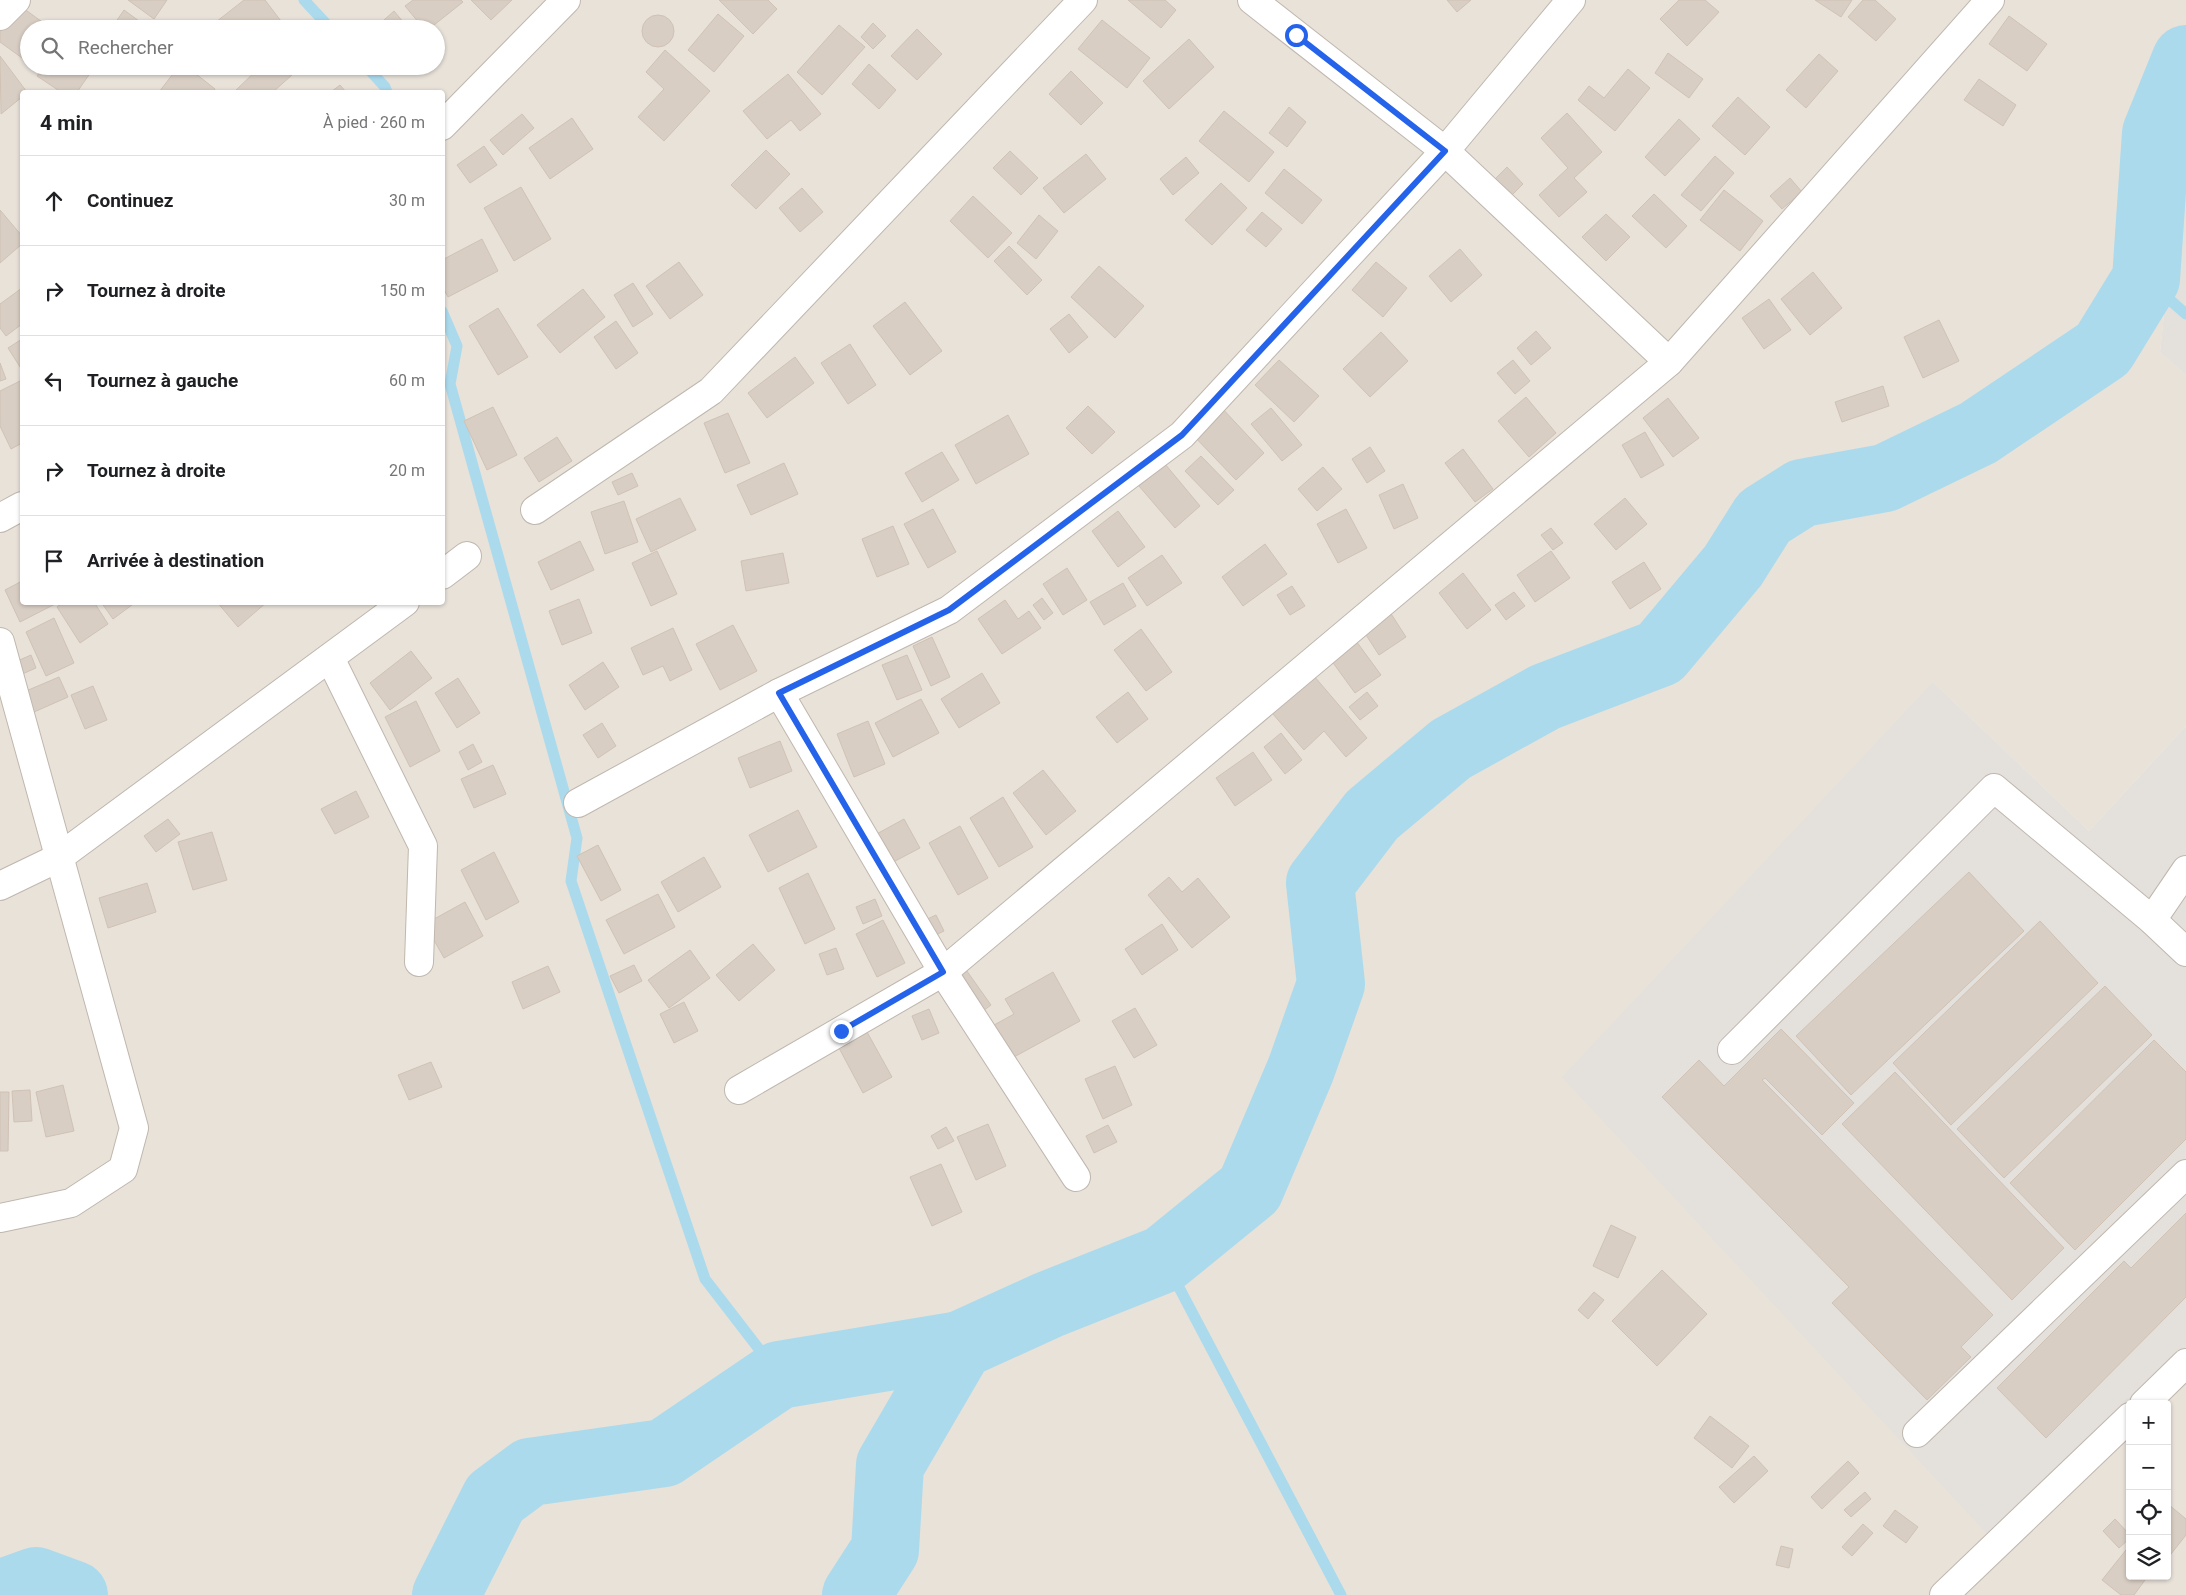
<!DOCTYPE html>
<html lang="fr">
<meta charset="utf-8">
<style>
:root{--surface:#fff;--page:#f2f2f2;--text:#202124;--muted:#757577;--line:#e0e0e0}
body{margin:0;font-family:Roboto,sans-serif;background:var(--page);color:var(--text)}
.controls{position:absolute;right:15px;bottom:15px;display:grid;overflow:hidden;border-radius:5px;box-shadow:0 1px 4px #0004}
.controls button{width:45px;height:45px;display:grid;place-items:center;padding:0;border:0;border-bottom:1px solid var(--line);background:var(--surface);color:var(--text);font:25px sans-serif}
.stop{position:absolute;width:15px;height:15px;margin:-11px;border:4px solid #2563eb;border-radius:50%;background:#fff}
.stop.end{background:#2563eb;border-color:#fff;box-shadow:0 1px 5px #0008}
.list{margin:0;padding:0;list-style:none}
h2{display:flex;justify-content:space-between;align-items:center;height:65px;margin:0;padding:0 20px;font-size:21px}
h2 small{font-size:16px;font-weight:400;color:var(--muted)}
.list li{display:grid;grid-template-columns:32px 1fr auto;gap:15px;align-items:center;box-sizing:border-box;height:90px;padding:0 20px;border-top:1px solid var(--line)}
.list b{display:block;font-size:19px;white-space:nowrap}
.list em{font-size:16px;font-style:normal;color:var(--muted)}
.icon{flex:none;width:28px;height:28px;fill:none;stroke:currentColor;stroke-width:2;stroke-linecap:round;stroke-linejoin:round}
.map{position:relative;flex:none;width:2186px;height:1595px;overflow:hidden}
.search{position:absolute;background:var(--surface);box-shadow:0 1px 4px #0004;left:20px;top:20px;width:425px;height:55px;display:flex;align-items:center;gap:12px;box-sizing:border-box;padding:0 18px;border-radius:28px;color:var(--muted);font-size:19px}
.panel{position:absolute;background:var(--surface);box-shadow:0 1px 4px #0004;left:20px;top:90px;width:425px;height:515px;border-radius:5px}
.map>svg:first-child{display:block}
.residential{fill:#e8e2d9;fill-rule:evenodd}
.industrial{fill:#e4e0dc}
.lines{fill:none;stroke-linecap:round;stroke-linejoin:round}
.stream{stroke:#abdaed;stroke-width:11}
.river{stroke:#abdaed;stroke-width:68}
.building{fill:#d9cec4;stroke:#d0c2b4}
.minor-casing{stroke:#c0b7ae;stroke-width:30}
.minor{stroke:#fff;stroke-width:28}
.route{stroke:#2563eb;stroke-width:6}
</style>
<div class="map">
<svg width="2186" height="1595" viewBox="0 0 2186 1595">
<rect width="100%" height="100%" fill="#f5f0eb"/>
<path class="residential" d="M 0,0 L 2186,0 L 2186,153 L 2180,163 L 2160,352 L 2186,375 L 2186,726 L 2089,831 L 1933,682 L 1991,1538 L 2186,1349 L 2186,1595 L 0,1595 ZM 29,29 L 436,29 L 436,66 L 29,66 ZM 22,92 L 442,92 L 442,602 L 22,602 ZM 2130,1404 L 2167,1404 L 2167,1576 L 2130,1576 Z"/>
<g class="industrial">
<polygon points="2186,153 2186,375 2160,352 2180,163"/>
<polygon points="1933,682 2089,831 2186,726 2186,1349 1991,1538 1562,1077"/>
</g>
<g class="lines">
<g class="stream">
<polyline points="304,0 331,29"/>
<polyline points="366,66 385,87 387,92"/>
<polyline points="2146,279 2186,314"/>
<polyline points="442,311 457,346 450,384 577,838 571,881 705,1279 779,1375"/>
<polyline points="1164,1259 1341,1595"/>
</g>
<g class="river">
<polyline points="0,1594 36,1581 74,1595"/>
<polyline points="446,1595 495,1498 530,1472 664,1453 779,1375 960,1345"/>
<polyline points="856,1595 885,1550 890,1465 960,1345 1048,1305 1164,1259 1250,1189 1301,1069 1331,984 1320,883 1372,815 1451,749 1545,697 1660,653 1733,566 1764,517 1802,493 1885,478 1978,433 2103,349 2146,279 2156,133 2186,59"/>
</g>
</g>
<g class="building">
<polygon points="128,0 167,0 154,19"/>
<polygon points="244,0 265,0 287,29 207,29"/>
<polygon points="413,0 461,0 463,2 429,29 424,29 405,6"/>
<polygon points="471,0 512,0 491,20"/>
<polygon points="719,0 768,0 777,9 753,34"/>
<polygon points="1128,0 1165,0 1176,10 1161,28"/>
<polygon points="1447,0 1471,0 1457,12"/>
<polygon points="1679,0 1705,0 1719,12 1687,46 1660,19"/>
<polygon points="1815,0 1852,0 1841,17"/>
<polygon points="1863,0 1875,0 1896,19 1876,41 1848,17"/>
<polygon points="16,3 52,29 29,29 29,63 0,42 0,25"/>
<polygon points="124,10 150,29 111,29"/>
<polygon points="394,11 409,29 374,29"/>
<polygon points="718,14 744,36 714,72 688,50"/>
<circle cx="658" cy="31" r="16"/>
<polygon points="2009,16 2047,44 2027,71 1989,44"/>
<polygon points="1102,20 1150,58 1127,88 1078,49"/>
<polygon points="873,23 886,36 873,49 861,37"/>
<polygon points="839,25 865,47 822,95 797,72"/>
<polygon points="917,29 942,54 917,80 891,56"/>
<polygon points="1189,39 1214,67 1169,109 1143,81"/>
<polygon points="665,50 710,91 664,141 638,117 664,89 646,72"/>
<polygon points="1668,53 1703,79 1689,98 1655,73"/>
<polygon points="1819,54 1838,71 1806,108 1786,90"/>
<polygon points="0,56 27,92 22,92 22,97 1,114"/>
<polygon points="869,64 896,90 879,109 852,84"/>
<polygon points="44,66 82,66 91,72 77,92 61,92 37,76"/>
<polygon points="179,66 186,66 215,89 213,92 159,92"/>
<polygon points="261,66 286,66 293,74 273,92 234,92"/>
<polygon points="1628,69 1650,88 1615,131 1578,100 1589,86 1604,98"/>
<polygon points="1071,71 1103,103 1081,125 1049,94"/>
<polygon points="788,74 821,114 800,131 791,120 767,139 743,111"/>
<polygon points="1979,79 2016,105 2003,126 1964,100"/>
<polygon points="340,85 346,92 331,92"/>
<polygon points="1738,97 1770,127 1745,155 1712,126"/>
<polygon points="1289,107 1306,122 1287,147 1269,133"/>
<polygon points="1224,111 1274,152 1249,182 1199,141"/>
<polygon points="1567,113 1602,152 1574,178 1587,192 1559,217 1539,195 1568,168 1541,138"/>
<polygon points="522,114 534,128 503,155 490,140"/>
<polygon points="572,118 593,149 550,179 529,148"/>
<polygon points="1679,119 1700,139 1665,176 1645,157"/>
<polygon points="484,146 497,165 470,183 457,165"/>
<polygon points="766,150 790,174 756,209 731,185"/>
<polygon points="1010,151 1038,178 1021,195 993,168"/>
<polygon points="1086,154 1106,179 1064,213 1043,188"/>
<polygon points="1715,156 1734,173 1701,211 1681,195"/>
<polygon points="1186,157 1199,173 1173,195 1160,179"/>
<polygon points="1507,167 1523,184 1511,196 1495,179"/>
<polygon points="1284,169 1322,200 1302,224 1265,193"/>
<polygon points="1790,178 1802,192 1782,209 1770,196"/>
<polygon points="1221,183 1247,208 1212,245 1185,220"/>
<polygon points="521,187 551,239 514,261 484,208"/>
<polygon points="802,188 823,212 800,232 779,208"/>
<polygon points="1724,190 1763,221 1740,251 1700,220"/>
<polygon points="1654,194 1687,226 1666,248 1632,216"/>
<polygon points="973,196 1012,233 988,258 950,221"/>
<polygon points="0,210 22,236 22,244 0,263"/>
<polygon points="1262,212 1282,229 1266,247 1246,230"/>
<polygon points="1606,214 1630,237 1606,261 1582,237"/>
<polygon points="1039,215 1058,231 1036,259 1017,243"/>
<polygon points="482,239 498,271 448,297 442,286 442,260"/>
<polygon points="1009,246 1042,280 1027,295 994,261"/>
<polygon points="1460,249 1482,275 1451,302 1429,276"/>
<polygon points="679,262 703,295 670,319 646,286"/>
<polygon points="1376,262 1407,288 1383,317 1352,290"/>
<polygon points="1099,266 1144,306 1115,338 1071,297"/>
<polygon points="1813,272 1842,308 1810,335 1781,299"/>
<polygon points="633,283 653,314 633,327 614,295"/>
<polygon points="22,288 22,324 6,336 0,328 0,304"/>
<polygon points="583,289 605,317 560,353 537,325"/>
<polygon points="1769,299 1791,330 1764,349 1742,318"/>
<polygon points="905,302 942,351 910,375 873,326"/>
<polygon points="498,308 528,357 498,375 469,326"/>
<polygon points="1069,314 1088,337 1069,353 1050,329"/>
<polygon points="1939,320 1959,361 1923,378 1904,337"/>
<polygon points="616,321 638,353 616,369 594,337"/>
<polygon points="1536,331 1551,348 1531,365 1517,348"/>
<polygon points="1381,332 1408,361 1370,397 1343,369"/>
<polygon points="22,339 22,370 8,348"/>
<polygon points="850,344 876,385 848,404 821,363"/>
<polygon points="795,357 814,383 767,418 748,393"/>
<polygon points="1279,360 1319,396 1294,422 1255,385"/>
<polygon points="1513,360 1530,381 1515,394 1497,373"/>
<polygon points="0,363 6,379 0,381"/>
<polygon points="22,380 22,443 11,449 0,426 0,391"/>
<polygon points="1883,386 1889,406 1842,422 1835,402"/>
<polygon points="1526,397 1556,433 1529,457 1498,421"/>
<polygon points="1668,398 1699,438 1673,457 1643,418"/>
<polygon points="1219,405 1264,453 1236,480 1191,433"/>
<polygon points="1088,406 1115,432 1092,454 1066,428"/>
<polygon points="493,407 517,455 487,470 464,421"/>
<polygon points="1271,408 1302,445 1282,461 1251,424"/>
<polygon points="728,413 750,463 725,473 704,423"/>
<polygon points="1008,415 1029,454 976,484 955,445"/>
<polygon points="1645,432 1664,465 1641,478 1622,445"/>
<polygon points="557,437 572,461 539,482 524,458"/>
<polygon points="1370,447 1385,471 1367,483 1352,459"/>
<polygon points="1463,449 1493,489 1475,502 1445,463"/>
<polygon points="942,452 959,480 922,502 905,473"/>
<polygon points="1201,456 1234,490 1218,505 1185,471"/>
<polygon points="784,463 798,494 751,515 737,485"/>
<polygon points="1165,464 1200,506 1175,528 1139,486"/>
<polygon points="1323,467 1342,489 1317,511 1298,489"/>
<polygon points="632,473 638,486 618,495 612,482"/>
<polygon points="1403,484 1418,518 1394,529 1379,495"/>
<polygon points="680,498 696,530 651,552 636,519"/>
<polygon points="1625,498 1647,524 1616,550 1594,524"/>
<polygon points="624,501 638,542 605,554 591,512"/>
<polygon points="933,509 956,552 928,568 904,524"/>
<polygon points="1346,509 1367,548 1338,563 1317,524"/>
<polygon points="1118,511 1145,547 1118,567 1092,531"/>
<polygon points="893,526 909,564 877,577 862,539"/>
<polygon points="1551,528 1563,543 1553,550 1541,535"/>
<polygon points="580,541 594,570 551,590 538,562"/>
<polygon points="1265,544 1287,574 1243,606 1222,577"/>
<polygon points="657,551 677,594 651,606 632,563"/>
<polygon points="1551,551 1570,578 1535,602 1517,575"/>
<polygon points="783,553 789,583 746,591 741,561"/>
<polygon points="1162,555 1182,583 1147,606 1128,578"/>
<polygon points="1644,562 1661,589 1630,609 1612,582"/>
<polygon points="1067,568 1087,600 1063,615 1043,584"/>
<polygon points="1463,573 1491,610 1467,629 1439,593"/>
<polygon points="22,581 22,602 59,602 20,622 5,590"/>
<polygon points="1123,583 1136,606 1104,625 1090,602"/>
<polygon points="1292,586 1305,606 1290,615 1277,595"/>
<polygon points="1514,592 1525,606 1506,620 1495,605"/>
<polygon points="1042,598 1053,613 1044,620 1033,605"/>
<polygon points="579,599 592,633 562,645 549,611"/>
<polygon points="1005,600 1018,619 1029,611 1041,628 1002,654 978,619"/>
<polygon points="63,602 94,602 108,624 80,643 57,607"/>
<polygon points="101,602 136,602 113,619"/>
<polygon points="217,602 267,602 238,627"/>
<polygon points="1386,606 1406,637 1379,655 1359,624"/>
<polygon points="54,618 74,663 46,676 26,632"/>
<polygon points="733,625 757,671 720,690 696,644"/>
<polygon points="673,628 692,670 670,681 663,666 643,675 631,648"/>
<polygon points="1141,629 1172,672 1146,691 1114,650"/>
<polygon points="1348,630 1381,675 1355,693 1323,649"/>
<polygon points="932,637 950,677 931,686 913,646"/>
<polygon points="411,651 432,678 390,710 370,683"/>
<polygon points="31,655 36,668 20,675 15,662"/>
<polygon points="907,655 922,690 897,700 882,665"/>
<polygon points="603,662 619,687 585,710 569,685"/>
<polygon points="1308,669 1367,738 1346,757 1324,731 1304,750 1266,706"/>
<polygon points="982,673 1000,703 959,728 941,699"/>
<polygon points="59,677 68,697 34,712 26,691"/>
<polygon points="458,678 480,713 457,728 435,693"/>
<polygon points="93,686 107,720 85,729 71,695"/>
<polygon points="1128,692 1148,719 1117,743 1096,717"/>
<polygon points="1367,692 1378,706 1360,720 1349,707"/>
<polygon points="921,699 939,733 893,757 875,723"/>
<polygon points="416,701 440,751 410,767 385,717"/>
<polygon points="868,721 885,764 854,777 837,734"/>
<polygon points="602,723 616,746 598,758 583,735"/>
<polygon points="1281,733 1302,760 1285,774 1264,747"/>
<polygon points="780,741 792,771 750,788 738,758"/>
<polygon points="473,744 482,762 468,770 459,752"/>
<polygon points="1253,752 1272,780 1235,806 1216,778"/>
<polygon points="493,765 506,794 474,808 461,779"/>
<polygon points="1043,770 1076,811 1046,835 1013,793"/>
<polygon points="356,791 369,817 335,834 321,809"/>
<polygon points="1003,797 1033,847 999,867 970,818"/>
<polygon points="798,810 817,847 768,872 749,835"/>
<polygon points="168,819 180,834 156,852 144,836"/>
<polygon points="904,819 920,848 878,870 862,842"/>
<polygon points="960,826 988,878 958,895 929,843"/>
<polygon points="212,832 227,880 193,890 178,842"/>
<polygon points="598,845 621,890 601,901 577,856"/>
<polygon points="494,852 519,902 486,920 461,870"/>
<polygon points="704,857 721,887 678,912 661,882"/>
<polygon points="1969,872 2024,931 1851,1095 1796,1036"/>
<polygon points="808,873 835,929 805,944 779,888"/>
<polygon points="1169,877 1182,892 1198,878 1230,917 1192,948 1148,895"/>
<polygon points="147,883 156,912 108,928 99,898"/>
<polygon points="658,894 675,927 624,954 606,920"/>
<polygon points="875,899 882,916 863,924 856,907"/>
<polygon points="465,902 483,936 444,958 425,924"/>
<polygon points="936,915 944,931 929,938 921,922"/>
<polygon points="883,920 905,963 877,977 856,934"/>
<polygon points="2040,921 2098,983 1951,1125 1893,1063"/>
<polygon points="1162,924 1178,950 1142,975 1125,949"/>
<polygon points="753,944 775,970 739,1001 716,975"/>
<polygon points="836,948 844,969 827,975 819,954"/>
<polygon points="690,950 710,978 669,1008 648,980"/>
<polygon points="634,965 642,981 619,993 610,976"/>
<polygon points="548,966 560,992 523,1009 512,982"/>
<polygon points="964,967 991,1005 967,1023 940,985"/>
<polygon points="1053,972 1080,1021 1003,1063 985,1030 1014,1014 1005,999"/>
<polygon points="2105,986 2152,1035 2004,1178 1957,1129"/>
<polygon points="684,1002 698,1031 674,1043 660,1014"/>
<polygon points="1135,1008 1157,1045 1134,1058 1112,1021"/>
<polygon points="929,1009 939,1033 922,1040 912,1016"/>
<polygon points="1781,1029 1854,1103 1822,1135 1765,1078 1762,1080 1993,1315 1961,1347 1971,1357 1927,1400 1832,1303 1849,1287 1662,1097 1699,1060 1724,1086"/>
<polygon points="867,1032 892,1077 863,1093 839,1048"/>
<polygon points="2154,1040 2186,1072 2186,1139 2075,1250 2010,1183"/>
<polygon points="431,1062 442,1087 409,1100 398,1075"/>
<polygon points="1115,1066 1132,1105 1103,1119 1085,1079"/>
<polygon points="1895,1072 2064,1248 2012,1300 1842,1124"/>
<polygon points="63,1085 74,1131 46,1137 36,1092"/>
<polygon points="30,1090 32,1121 14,1122 12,1091"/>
<polygon points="0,1092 9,1092 8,1151 0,1151"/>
<polygon points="988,1124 1006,1166 976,1180 957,1137"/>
<polygon points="1108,1125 1117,1142 1094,1153 1086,1136"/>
<polygon points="946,1127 954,1141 938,1149 931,1136"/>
<polygon points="941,1164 962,1212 932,1226 910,1177"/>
<polygon points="2186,1213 2186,1297 2046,1438 1997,1388 2124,1261 2131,1268"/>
<polygon points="1611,1225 1636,1237 1618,1278 1593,1266"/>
<polygon points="1662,1270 1707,1314 1657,1366 1612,1321"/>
<polygon points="1594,1292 1604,1300 1588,1319 1578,1310"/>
<polygon points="1710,1416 1749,1446 1732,1468 1694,1438"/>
<polygon points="1754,1456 1768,1471 1734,1503 1719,1487"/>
<polygon points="1848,1461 1859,1473 1822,1509 1811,1497"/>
<polygon points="1865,1492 1871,1499 1851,1517 1844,1510"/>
<polygon points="2168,1504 2186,1519 2186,1535 2167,1559"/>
<polygon points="1895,1510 1918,1527 1906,1543 1883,1526"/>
<polygon points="2115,1519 2130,1535 2130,1538 2119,1548 2103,1531"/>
<polygon points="1863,1524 1873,1533 1852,1556 1842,1547"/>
<polygon points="2130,1545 2130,1576 2148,1576 2134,1595 2121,1595 2102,1580"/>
<polygon points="1781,1546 1793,1549 1789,1568 1776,1565"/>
</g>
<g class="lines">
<defs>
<g id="minor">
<polyline points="1252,0 1445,151 1669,362"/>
<polyline points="0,16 16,0"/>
<polyline points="442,126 566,0"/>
<polyline points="535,510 711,391 1083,0"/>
<polyline points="0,518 22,506"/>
<polyline points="442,575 467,556"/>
<polyline points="0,642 134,1128 123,1169 71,1203 0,1218"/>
<polyline points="330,658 423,846 419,962"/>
<polyline points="779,693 943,972 1076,1177"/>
<polyline points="578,803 779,693 949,610 1182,435 1445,151 1571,0"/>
<polyline points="0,886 58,858 405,602"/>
<polyline points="2152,920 2186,870"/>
<polyline points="1732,1050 1994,788 2152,920 2186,952"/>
<polyline points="739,1090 943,972 1669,362 1990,0"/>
<polyline points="2144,1404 2186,1363"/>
<polyline points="1917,1433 2186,1174"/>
<polyline points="1944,1595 2130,1417"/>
</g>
</defs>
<use href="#minor" class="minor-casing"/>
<use href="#minor" class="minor"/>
</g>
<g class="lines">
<polyline class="route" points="841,1031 943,972 779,693 949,610 1182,435 1445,151 1296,35"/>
</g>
</svg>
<div class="controls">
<button>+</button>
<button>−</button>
<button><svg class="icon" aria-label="locate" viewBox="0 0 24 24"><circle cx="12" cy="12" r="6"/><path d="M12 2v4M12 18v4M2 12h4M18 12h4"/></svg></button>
<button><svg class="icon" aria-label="layers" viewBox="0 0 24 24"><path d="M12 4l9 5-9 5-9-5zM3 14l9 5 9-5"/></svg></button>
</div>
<div class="stop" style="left:1296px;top:35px"></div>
<div class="stop end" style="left:841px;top:1031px"></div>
<div class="search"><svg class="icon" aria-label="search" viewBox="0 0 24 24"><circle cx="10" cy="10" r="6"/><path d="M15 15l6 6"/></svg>Rechercher</div>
<section class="panel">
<h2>4 min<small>À pied · 260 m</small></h2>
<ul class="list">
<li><svg class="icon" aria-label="ahead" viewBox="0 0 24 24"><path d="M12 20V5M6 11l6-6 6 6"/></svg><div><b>Continuez</b></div><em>30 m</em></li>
<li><svg class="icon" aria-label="right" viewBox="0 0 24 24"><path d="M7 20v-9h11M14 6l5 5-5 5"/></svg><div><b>Tournez à droite</b></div><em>150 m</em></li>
<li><svg class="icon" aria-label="left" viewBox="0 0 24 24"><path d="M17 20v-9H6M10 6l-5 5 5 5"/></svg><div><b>Tournez à gauche</b></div><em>60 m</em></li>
<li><svg class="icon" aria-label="right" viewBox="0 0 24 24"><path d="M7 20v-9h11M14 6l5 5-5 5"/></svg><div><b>Tournez à droite</b></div><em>20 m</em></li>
<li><svg class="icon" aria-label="arrive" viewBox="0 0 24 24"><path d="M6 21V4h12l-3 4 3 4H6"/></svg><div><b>Arrivée à destination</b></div></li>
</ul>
</section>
</div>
